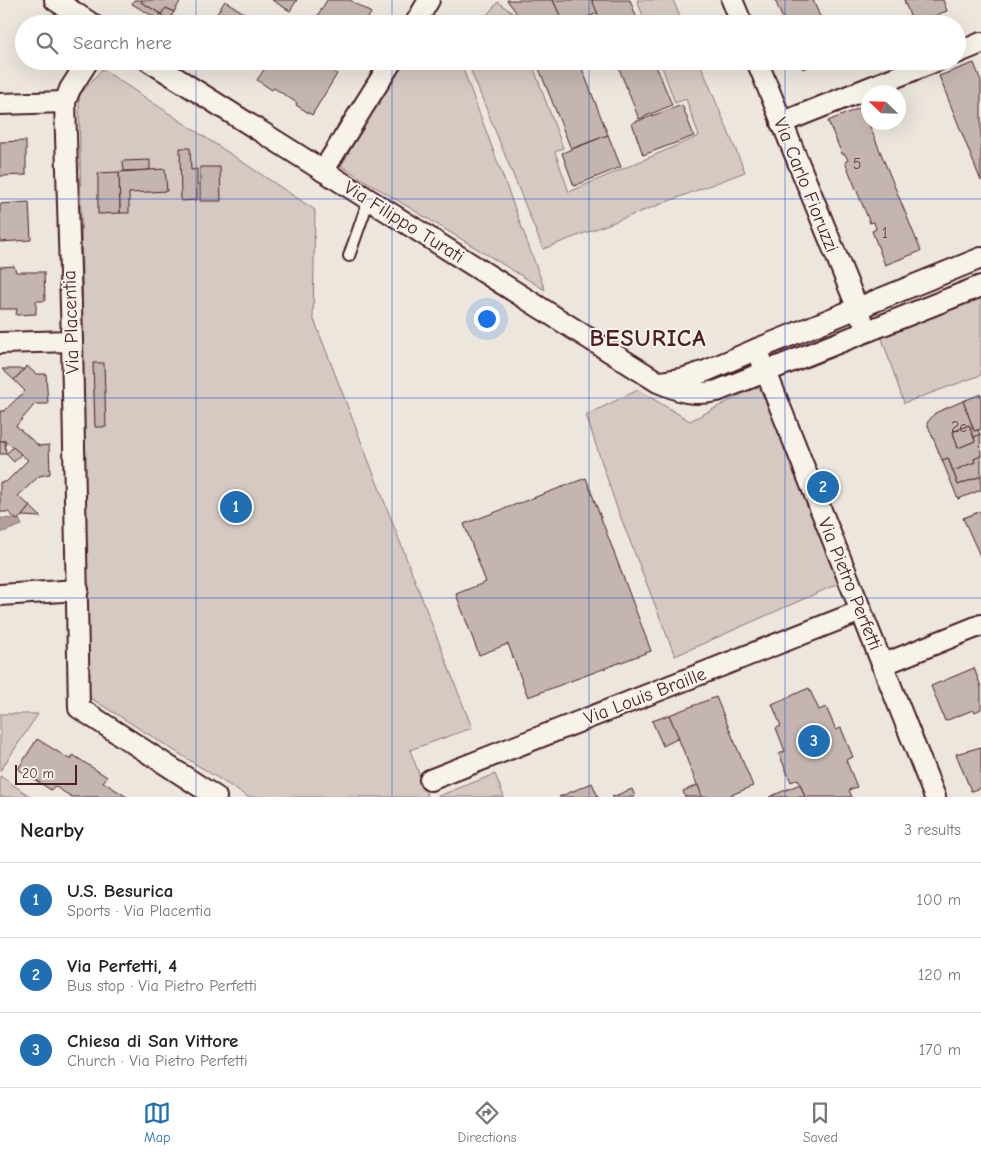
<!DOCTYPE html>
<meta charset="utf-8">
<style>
:root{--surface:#fff;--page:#f2f2f2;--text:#222;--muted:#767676;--line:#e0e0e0;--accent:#1f6fb2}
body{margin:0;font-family:"Comic Neue",sans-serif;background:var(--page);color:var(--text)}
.compass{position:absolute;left:861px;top:85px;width:45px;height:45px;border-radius:50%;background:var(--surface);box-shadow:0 5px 20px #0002;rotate:293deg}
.scale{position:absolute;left:15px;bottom:12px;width:62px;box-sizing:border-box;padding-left:5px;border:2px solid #4a1f2b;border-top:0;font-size:14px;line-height:18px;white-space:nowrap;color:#4a1f2b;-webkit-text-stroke:4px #f7f3e8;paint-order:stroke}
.you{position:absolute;left:486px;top:318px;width:18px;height:18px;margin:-12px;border:4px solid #fff;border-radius:50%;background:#1a73e8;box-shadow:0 0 0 8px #1a73e833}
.badge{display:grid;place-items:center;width:32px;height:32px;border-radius:50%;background:var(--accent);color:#fff;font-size:16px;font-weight:700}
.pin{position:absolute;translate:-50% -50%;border:2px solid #fff;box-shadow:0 1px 5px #0006}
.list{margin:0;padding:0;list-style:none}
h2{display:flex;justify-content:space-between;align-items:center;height:65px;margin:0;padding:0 20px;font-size:21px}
h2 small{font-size:16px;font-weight:400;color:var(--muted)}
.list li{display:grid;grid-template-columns:32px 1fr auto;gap:15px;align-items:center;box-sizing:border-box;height:75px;padding:0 20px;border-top:1px solid var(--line)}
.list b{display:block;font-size:19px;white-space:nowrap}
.list p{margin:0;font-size:16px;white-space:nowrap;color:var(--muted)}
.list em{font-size:16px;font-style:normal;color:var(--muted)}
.icon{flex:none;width:28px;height:28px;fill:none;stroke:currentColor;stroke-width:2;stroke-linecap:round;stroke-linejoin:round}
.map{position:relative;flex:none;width:981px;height:797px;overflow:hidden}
.search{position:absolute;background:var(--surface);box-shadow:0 5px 20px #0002;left:15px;right:15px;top:15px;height:55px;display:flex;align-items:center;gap:12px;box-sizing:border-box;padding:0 18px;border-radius:28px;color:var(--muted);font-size:19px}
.sheet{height:290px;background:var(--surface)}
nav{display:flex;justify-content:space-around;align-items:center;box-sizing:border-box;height:70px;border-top:1px solid var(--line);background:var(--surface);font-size:14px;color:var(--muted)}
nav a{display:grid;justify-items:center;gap:2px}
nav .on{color:var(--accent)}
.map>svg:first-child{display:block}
.green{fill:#d5c9c2;stroke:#907476}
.water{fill:#b39f9d;stroke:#896c6f}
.building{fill:#c4b5b0;stroke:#4a1f2b}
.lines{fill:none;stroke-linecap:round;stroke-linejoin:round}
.service-casing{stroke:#4a1f2b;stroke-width:14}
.minor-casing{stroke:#4a1f2b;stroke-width:24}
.service{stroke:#f7f3e8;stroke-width:10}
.minor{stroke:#f7f3e8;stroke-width:20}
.grid{fill:none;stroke:#1d4ed8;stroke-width:1;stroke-opacity:0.55}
.labels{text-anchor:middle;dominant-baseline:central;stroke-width:4;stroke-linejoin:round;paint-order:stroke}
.number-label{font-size:16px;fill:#68444c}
.street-label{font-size:19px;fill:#4a1f2b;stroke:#f7f3e8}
.district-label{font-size:24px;font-weight:bold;letter-spacing:1px;fill:#4a1f2b;stroke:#f7f3e8}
</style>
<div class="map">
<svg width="981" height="797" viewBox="0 0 981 797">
<rect width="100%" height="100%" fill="#ece6dd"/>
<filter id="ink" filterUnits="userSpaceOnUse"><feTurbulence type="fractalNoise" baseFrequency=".02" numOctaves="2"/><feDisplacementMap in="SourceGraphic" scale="10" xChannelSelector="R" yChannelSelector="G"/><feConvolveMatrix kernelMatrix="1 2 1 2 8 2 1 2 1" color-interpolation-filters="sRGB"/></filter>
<g filter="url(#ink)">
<g class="green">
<polygon points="637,0 673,0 683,24 646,24"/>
<polygon points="498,2 514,14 517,24 479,24"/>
<polygon points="402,61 460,61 545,290 341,166"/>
<polygon points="467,61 531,61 563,148 555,152 569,192 699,136 686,99 675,103 660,61 699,61 745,172 543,249"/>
<polygon points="102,69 315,210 313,317 472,728 410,750 427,795 423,797 248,797 89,697 79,96"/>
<polygon points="981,287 981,375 904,403 878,327"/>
<polygon points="764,383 842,582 675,656 617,508 586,415 638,390 690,421"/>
<polygon points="0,714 38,714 0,771"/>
<polygon points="495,774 504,797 436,797"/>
<polygon points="0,776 31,797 0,797"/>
</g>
<polygon class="water" points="0,518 19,519 22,525 0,533"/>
<g class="building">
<polygon points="134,0 143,0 141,2 161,14 158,19 132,4"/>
<polygon points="143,0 181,0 174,12 166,8 161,14 141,2"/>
<polygon points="272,0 297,0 290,11"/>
<polygon points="327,0 350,0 371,13 364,24 313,24"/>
<polygon points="507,0 553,0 564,24 522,24 518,15"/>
<polygon points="553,0 592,0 598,13 570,24 564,24"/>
<polygon points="592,0 630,0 639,24 602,24"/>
<polygon points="775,0 813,0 823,24 785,24"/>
<polygon points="904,0 943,0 947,11 913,24"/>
<polygon points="225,1 257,21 255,24 209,24 209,22 211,23"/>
<polygon points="166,8 174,12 169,20 161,14"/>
<polygon points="270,61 309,61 321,68 323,65 337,74 312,115 296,105 297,103 274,88 272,90 257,80"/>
<polygon points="536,61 579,61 608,135 571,149"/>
<polygon points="616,61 654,61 672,105 639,119"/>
<polygon points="800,61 822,61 803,69"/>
<polygon points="974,63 981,81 981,181 939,76"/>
<polygon points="682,105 694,136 643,155 632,123"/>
<polygon points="862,107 921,251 885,265 872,231 876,229 874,222 870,223 845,162 848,160 845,154 842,154 828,121"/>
<polygon points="608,135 621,167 574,186 562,153"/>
<polygon points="26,141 26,175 0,176 0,142"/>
<polygon points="180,148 190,148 191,170 197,169 197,200 181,201"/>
<polygon points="150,160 150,170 124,171 123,161"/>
<polygon points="200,167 220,167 221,201 200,201"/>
<polygon points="165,169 167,191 129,193 129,213 120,213 119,172"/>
<polygon points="119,172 120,213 98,214 98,173"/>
<polygon points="29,202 31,240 0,242 0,204"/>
<polygon points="14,266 16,272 44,272 45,301 36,301 36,314 16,315 17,309 0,309 0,267"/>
<polygon points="93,363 104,363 106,427 95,427"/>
<polygon points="27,366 36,374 46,374 48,404 35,404 16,426 39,446 49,445 50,474 39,476 18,496 30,506 22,516 17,520 8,512 0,512 0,482 6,482 28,460 5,441 0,441 0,411 4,411 25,391 14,380"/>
<polygon points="2,369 24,369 14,380"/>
<polygon points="981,394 981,429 974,431 963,401"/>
<polygon points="963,401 973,428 970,429 969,425 953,432 958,448 975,441 974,437 980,434 981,456 974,459 975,462 953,471 948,458 942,460 927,423 935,413"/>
<polygon points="969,425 975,441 958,448 953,432"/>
<polygon points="973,428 974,431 978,430 980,434 974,437 970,429"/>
<polygon points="0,441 5,441 6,454 0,454"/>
<polygon points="13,447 21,454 14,462 6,454"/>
<polygon points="981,456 981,476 958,485 953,471 975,462 974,459"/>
<polygon points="948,458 958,485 981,476 981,490 958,499 942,460"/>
<polygon points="586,478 651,651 528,697 508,644 479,655 456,594 486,582 464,524"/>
<polygon points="30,506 41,517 22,516"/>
<polygon points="981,511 981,558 963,518"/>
<polygon points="974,668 981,687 981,709 975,712 973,710 945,721 931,686"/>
<polygon points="809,688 819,710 826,707 836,730 841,728 853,757 846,760 857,787 849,790 852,797 805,797 798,779 791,782 779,754 785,751 776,728 781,726 772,704"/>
<polygon points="716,697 753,786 726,797 702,797 669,715"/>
<polygon points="669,715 679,738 663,746 652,721"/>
<polygon points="37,739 71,760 73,755 107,777 103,782 127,797 72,797 54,786 51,790 18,769"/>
<polygon points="981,747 981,788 971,791 956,754"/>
<polygon points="592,783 598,797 559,797"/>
<polygon points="800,784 805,797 769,797 793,787"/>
<polygon points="698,785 702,797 685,797 683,791"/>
<polygon points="632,789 635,797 612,797"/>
</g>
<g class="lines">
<defs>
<polyline id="service" points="349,256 369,199"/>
<g id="minor">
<polyline points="55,0 92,24"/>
<polyline points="732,0 742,24"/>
<polyline points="415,24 429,0"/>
<polyline points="957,53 981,43"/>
<polyline points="88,61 70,89 65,102 72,341 79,708 216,797"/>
<path d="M 149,61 L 658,382 C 682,392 691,396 717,391 L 981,286"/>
<polyline points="757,61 862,319"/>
<polyline points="0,104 65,102"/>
<polyline points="781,123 936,61"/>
<polyline points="323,171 392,61"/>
<polyline points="0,343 72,341"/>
<polyline points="757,349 935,797"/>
<polyline points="660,382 685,378 706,371 757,349 981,258"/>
<polyline points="0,595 78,590"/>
<polyline points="882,665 981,625"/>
<polyline points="430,780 861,611"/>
</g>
</defs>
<use href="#service" class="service-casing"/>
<use href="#minor" class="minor-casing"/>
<use href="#service" class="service"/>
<use href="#minor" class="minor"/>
</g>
</g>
<path class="grid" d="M 196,0 L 196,24M 392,0 L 392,24M 589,0 L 589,24M 785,0 L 785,24M 196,61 L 196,797M 392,61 L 392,797M 589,61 L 589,797M 785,61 L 785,797M 0,199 L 981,199M 0,398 L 981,398M 0,598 L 981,598"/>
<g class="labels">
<g class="number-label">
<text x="857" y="164">5</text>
<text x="885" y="233">1</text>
<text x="959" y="427">2c</text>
</g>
<g class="street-label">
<text transform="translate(806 185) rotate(68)">Via Carlo Fioruzzi</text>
<text transform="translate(404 222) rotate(32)">Via Filippo Turati</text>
<text transform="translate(71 322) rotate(-92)">Via Placentia</text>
<text transform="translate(850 584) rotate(68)">Via Pietro Perfetti</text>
<text transform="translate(645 696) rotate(-21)">Via Louis Braille</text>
</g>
<g class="district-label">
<text x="648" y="338">BESURICA</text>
</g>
</g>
</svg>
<svg class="compass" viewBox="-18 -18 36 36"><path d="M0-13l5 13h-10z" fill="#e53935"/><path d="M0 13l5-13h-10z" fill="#767676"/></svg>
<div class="scale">20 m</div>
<div class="you"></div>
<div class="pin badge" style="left:236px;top:507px">1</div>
<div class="pin badge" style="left:823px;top:487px">2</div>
<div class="pin badge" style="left:814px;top:741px">3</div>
<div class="search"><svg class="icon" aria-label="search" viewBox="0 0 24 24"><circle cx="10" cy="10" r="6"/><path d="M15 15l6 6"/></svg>Search here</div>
</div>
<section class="sheet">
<h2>Nearby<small>3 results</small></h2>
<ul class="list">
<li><span class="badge">1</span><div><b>U.S. Besurica</b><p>Sports · Via Placentia</p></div><em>100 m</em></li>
<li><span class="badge">2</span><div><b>Via Perfetti, 4</b><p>Bus stop · Via Pietro Perfetti</p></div><em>120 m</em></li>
<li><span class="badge">3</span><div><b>Chiesa di San Vittore</b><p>Church · Via Pietro Perfetti</p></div><em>170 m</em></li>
</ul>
</section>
<nav>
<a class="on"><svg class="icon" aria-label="map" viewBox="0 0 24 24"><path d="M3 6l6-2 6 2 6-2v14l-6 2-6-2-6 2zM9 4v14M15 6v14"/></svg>Map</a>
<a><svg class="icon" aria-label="directions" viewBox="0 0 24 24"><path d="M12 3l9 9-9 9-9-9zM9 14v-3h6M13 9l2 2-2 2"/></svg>Directions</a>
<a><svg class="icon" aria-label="saved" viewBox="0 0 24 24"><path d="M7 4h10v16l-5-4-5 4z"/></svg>Saved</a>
</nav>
